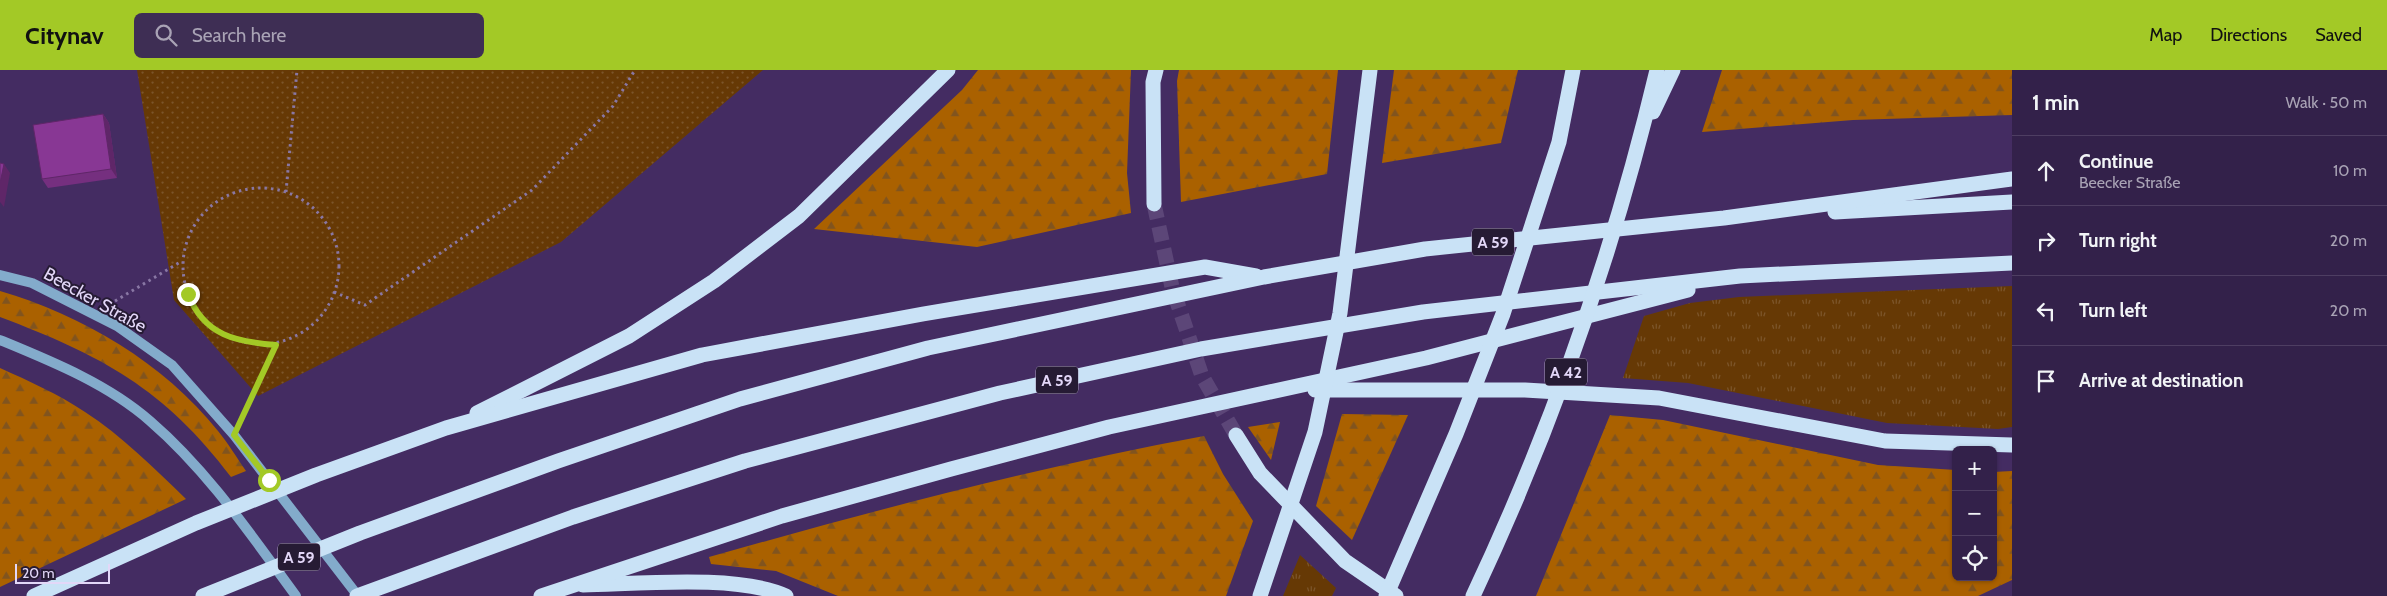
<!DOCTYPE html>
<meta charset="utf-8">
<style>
:root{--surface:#33214a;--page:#3e2e54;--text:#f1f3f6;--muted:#a9a3b5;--line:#4e3e62;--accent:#a3c926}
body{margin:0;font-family:Cabin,sans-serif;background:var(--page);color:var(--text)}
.controls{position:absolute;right:15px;bottom:15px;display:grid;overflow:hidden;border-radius:8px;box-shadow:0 1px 4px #0004}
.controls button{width:45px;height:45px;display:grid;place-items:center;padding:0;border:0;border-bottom:1px solid var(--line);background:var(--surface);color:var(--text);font:25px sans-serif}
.scale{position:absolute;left:15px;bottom:12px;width:95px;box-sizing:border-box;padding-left:5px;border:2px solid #e3d7f8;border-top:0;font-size:14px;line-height:18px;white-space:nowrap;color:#e3d7f8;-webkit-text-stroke:4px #261b34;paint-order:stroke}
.stop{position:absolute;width:15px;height:15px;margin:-11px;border:4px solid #a3c926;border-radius:50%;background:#fff}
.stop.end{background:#a3c926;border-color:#fff;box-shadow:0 1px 5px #0008}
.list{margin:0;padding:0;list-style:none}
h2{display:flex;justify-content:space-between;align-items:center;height:65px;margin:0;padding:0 20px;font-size:21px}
h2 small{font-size:16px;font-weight:400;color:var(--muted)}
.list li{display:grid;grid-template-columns:32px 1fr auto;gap:15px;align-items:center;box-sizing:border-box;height:70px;padding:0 20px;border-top:1px solid var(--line)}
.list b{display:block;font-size:19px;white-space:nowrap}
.list p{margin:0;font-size:16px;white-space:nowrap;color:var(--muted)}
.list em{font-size:16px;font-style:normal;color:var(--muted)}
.icon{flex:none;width:28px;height:28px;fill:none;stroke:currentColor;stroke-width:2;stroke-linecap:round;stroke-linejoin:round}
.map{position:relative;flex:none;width:2012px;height:526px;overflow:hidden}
header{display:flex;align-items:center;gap:30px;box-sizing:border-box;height:70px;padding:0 25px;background:var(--accent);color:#111}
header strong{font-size:24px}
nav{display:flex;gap:28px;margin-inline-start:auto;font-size:18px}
.search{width:350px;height:45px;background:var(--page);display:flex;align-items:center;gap:12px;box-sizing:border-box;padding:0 18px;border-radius:8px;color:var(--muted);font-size:19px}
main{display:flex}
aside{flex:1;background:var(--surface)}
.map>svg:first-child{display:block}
.grass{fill:url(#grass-tufts)}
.forest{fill:url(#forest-firs)}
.park{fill:url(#park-dots)}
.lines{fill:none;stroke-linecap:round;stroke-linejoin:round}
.highway-tunnel{stroke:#5c4678;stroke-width:15;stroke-dasharray:15 8;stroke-linecap:butt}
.path{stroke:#8977a4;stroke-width:3;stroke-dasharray:2.5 4;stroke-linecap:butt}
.secondary{stroke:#83abcb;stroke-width:10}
.highway{stroke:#c9e2f6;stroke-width:15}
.wall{fill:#752f7f}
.shaded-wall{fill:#5f2668}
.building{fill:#883794;stroke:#5f2668}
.route{stroke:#a3c926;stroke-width:6}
.labels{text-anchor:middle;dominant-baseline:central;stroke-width:4;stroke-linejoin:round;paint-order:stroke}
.shield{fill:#261b34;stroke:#aa9fbd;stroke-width:1}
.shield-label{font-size:16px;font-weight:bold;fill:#e3d7f8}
.street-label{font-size:18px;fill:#e3d7f8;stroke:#261b34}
</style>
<header>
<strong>Citynav</strong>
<div class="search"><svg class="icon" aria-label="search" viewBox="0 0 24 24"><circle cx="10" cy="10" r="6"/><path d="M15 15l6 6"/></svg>Search here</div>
<nav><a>Map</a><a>Directions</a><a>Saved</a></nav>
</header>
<main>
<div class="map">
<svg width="2012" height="526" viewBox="0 0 2012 526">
<defs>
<pattern id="grass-tufts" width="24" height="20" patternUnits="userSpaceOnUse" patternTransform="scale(1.25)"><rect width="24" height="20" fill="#663905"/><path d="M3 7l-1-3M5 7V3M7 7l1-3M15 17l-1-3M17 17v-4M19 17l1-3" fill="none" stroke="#7c552a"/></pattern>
<pattern id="forest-firs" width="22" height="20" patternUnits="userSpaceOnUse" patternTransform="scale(1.25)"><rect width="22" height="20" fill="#aa6100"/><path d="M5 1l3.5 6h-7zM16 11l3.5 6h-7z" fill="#81541e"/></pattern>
<pattern id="park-dots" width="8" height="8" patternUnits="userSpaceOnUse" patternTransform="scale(1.25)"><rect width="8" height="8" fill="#663905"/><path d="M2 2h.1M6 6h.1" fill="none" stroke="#7c552a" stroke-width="1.8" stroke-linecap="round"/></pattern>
</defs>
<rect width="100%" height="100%" fill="#442c62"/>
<g class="grass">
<polygon points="2012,216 2012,357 1998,359 1887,353 1688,313 1623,308 1644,246 1690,233 1739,227"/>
<polygon points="1300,485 1336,518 1332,526 1283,526"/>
</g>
<g class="forest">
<polygon points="978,0 1131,0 1127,103 1131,143 977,177 814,159 962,20"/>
<polygon points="1179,0 1338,0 1327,104 1181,132 1177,11"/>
<polygon points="1394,0 1518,0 1501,73 1382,93"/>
<polygon points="1722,0 2012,0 2012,45 1853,50 1702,62"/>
<path d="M 0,221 C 82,245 164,293 218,361 C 228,373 237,388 246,401 L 231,407 C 165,319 101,285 0,247 Z"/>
<path d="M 0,298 C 29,311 58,324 85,342 C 122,366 154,398 186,429 L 0,517 Z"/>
<polygon points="1342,344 1408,345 1352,470 1316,436"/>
<polygon points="1610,345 1663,350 1878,395 1956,400 1956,507 1993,507 1993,402 2012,401 2012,510 1978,526 1536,526"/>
<polygon points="1280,352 1271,390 1248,357"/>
<path d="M 1204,366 L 1223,404 L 1253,451 L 1226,526 L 838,526 L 776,501 L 711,494 L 709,487 C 872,441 1037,397 1204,366 Z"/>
</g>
<polygon class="park" points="137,0 763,0 561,172 258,326 174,230"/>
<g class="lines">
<polyline class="highway-tunnel" points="1154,134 1172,217 1202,306 1236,365"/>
<g class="path">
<circle cx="261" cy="196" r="78"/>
<polyline points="286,122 297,0"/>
<polyline points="334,222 365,235 532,120 613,36 635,0"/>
<polyline points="115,231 182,191"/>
<polyline points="244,345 276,275"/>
</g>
<g class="secondary">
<polyline points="0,205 32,213 117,256 172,295 234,365 358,526"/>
<path d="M 0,270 C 51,291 108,314 150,351 C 208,401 251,465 296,526"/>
</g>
<g class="highway">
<polyline points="1653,42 1673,0"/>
<polyline points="1154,134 1153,12 1156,0"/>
<polyline points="1835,142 2012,132"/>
<polyline points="1315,320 1525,320 1659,328 1885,371 2012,375"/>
<polyline points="477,343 629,266 714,211 799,146 948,0"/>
<polyline points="1236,365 1260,403 1345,491 1396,526"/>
<path d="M 583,515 C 637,514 738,504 786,526"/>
<polyline points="34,526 196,453 316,405 446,358 702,285 923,244 1205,197 1256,206"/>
<polyline points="203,526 360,463 558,391 740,329 928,278 1264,207 1425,179 1724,148 2012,109"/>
<polyline points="357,526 573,447 745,391 1000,323 1201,279 1423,242 1740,206 2012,193"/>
<polyline points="541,526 782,446 951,399 1109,357 1426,288 1688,220"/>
<polyline points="1260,526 1315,362 1340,243 1370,0"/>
<polyline points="1386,526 1456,364 1503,244 1559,72 1573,0"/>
<path d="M 1473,526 C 1552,358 1614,181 1657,0"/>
</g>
</g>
<polygon class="wall" points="103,44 109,53 117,108 48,118 42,109"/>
<g class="shaded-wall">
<polygon points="103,44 109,53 117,108 111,99"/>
<polygon points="4,94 10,103 4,137 0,132 0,113"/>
</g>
<g class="building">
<polygon points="103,44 111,99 42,109 33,55"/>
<polygon points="0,93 4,94 0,113"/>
</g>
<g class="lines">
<path class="route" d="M 188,224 C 204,266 237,272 276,275 L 234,365 L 269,410"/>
</g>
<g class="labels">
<g class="shield">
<rect x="1472" y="158.5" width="42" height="27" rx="4"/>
<rect x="1545" y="288.5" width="42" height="27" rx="4"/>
<rect x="1036" y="296.5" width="42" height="27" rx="4"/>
<rect x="278" y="473.5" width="42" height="27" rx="4"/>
</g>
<g class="shield-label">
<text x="1493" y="172">A 59</text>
<text x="1566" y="302">A 42</text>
<text x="1057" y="310">A 59</text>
<text x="299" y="487">A 59</text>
</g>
<g class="street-label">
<text transform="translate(95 230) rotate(29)">Beecker Straße</text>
</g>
</g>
</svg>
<div class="controls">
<button>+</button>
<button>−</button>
<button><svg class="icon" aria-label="locate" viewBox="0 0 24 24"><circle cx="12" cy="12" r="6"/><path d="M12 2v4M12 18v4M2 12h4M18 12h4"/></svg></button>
</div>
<div class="scale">20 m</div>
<div class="stop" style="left:269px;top:410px"></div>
<div class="stop end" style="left:188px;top:224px"></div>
</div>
<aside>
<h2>1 min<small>Walk · 50 m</small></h2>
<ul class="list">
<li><svg class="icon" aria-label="ahead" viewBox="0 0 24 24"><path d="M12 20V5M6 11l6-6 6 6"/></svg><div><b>Continue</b><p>Beecker Straße</p></div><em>10 m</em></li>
<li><svg class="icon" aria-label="right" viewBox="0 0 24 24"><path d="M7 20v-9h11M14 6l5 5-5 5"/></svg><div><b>Turn right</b></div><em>20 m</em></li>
<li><svg class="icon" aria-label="left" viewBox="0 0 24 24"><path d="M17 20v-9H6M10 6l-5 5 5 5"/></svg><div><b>Turn left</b></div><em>20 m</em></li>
<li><svg class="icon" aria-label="arrive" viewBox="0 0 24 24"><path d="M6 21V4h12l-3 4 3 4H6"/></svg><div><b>Arrive at destination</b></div></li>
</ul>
</aside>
</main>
